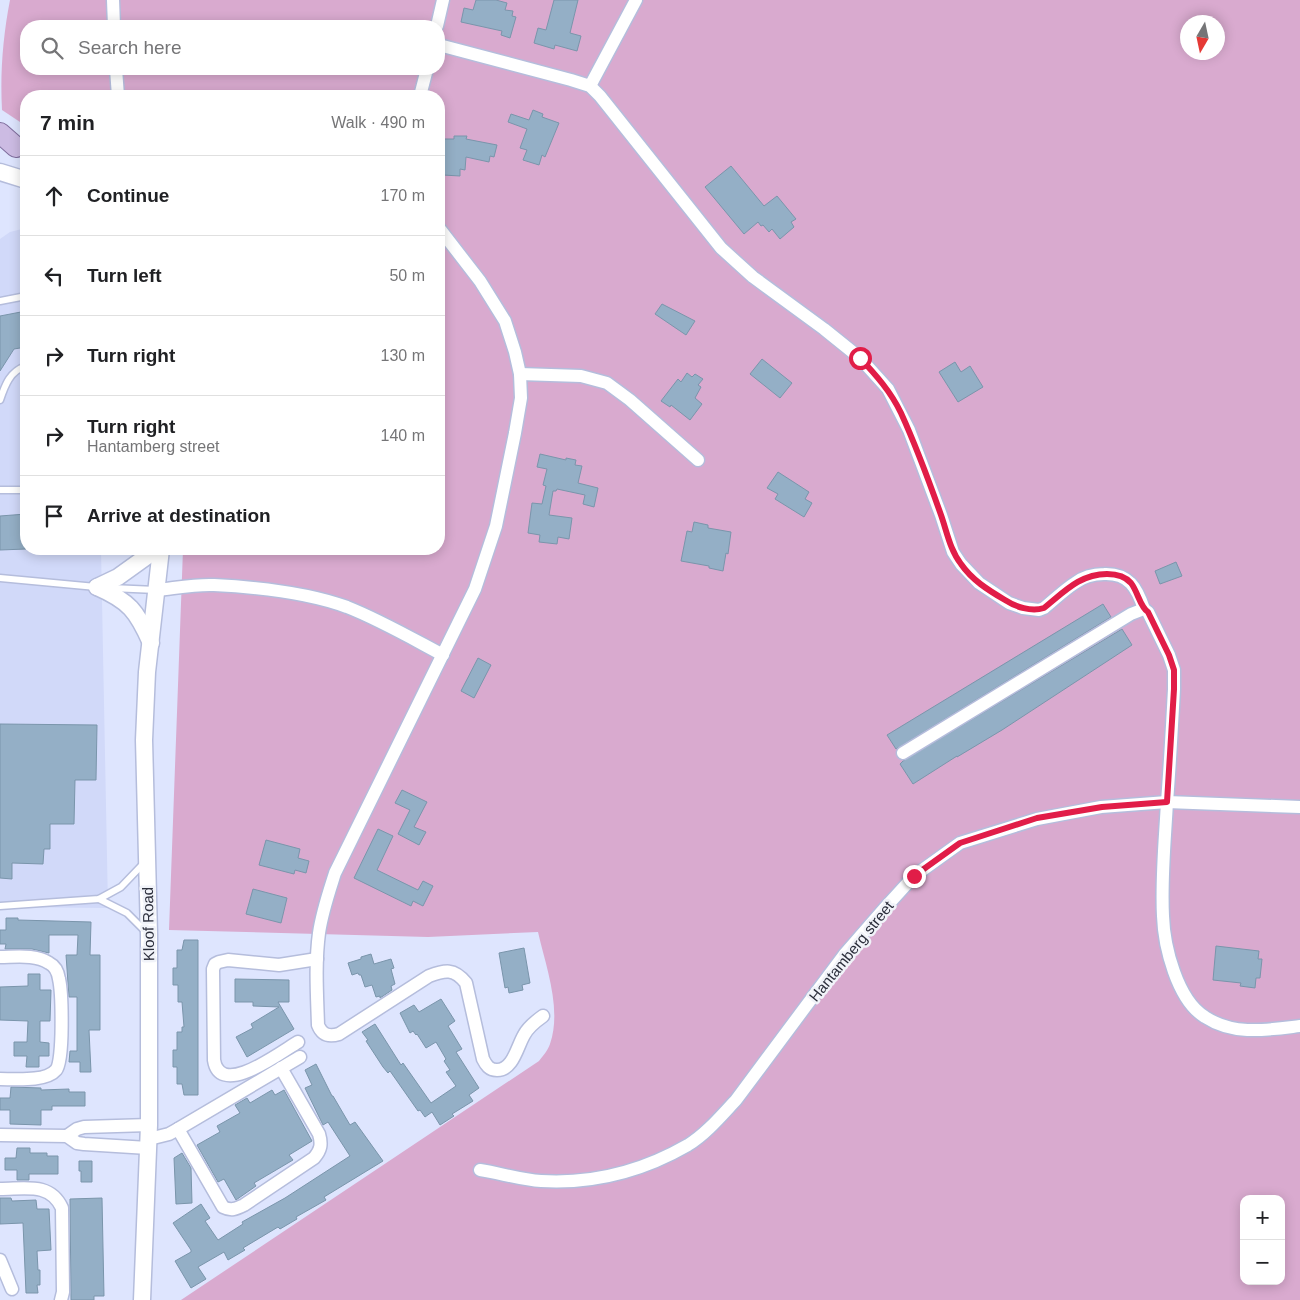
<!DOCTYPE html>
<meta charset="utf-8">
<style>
:root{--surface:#fff;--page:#f6f6f6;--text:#202124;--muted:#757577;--line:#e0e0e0}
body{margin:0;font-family:Helvetica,sans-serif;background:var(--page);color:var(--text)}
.controls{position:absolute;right:15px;bottom:15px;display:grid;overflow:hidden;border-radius:10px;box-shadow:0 2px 12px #0003}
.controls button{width:45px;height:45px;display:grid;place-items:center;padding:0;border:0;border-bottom:1px solid var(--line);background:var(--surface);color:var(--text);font:25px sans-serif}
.compass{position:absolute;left:1180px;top:15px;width:45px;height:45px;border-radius:50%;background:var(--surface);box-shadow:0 2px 12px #0003;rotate:189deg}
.stop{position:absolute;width:15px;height:15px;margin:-11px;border:4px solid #e11d48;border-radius:50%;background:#fff}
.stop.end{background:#e11d48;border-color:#fff;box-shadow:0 1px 5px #0008}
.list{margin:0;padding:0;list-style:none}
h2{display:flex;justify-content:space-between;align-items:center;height:65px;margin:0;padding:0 20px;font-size:21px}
h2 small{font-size:16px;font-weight:400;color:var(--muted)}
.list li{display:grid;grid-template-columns:32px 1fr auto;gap:15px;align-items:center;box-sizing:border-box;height:80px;padding:0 20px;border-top:1px solid var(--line)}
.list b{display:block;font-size:19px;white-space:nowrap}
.list p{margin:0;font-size:16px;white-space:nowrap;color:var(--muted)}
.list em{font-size:16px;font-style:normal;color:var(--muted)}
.icon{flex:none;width:28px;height:28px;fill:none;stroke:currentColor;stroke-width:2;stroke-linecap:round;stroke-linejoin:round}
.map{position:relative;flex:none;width:1300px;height:1300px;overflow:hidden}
.search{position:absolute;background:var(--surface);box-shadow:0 2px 12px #0003;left:20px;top:20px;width:425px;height:55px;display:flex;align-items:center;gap:12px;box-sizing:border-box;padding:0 18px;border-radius:20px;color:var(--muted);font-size:19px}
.panel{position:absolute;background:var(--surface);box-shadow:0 2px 12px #0003;left:20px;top:90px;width:425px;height:465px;border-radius:20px}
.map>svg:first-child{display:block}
.built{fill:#d1d9f9}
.green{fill:#d9aacf;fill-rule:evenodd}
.building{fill:#94afc6;stroke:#7a95ab}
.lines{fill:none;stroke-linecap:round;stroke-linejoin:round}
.service-casing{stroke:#b5bddc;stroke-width:9}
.minor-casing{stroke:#b5bddc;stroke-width:15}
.tertiary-casing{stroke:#b5bddc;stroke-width:19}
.primary-casing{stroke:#7e6c9c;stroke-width:22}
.service{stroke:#fff;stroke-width:6}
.minor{stroke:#fff;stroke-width:12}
.tertiary{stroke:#fff;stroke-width:16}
.primary{stroke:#ccbbe3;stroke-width:20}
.route{stroke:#e11d48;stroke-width:6}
.labels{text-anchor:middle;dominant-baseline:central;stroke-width:5;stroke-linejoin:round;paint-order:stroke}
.street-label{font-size:15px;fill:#2c2f3c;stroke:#f1f3f9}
</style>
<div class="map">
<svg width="1300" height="1300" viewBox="0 0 1300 1300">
<rect width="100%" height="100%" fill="#dee5fe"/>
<polygon class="built" points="26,228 26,549 101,549 108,908 0,907 0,239 10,232"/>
<path class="green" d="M 10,0 L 1300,0 L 1300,1300 L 181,1300 L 539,1061 C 543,1056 548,1050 550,1044 C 562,1009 546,967 538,932 L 428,937 L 169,930 L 183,549 L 439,549 L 439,96 L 26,96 L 26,126 L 2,110 C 0,73 3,36 10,0 ZM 1188,22 L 1218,22 L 1218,52 L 1188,52 ZM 26,26 L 439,26 L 439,69 L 26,69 ZM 1244,1199 L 1281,1199 L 1281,1281 L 1244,1281 Z"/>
<g class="building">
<polygon points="476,0 496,0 507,3 505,10 513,11 512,16 516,17 510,38 501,35 502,31 461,22 464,8 473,10"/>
<polygon points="554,0 578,0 570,33 581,36 577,51 555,45 554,49 534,43 538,28 546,30"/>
<polygon points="533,110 543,114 542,117 559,123 545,157 542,155 539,165 523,160 527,150 520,148 527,129 508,122 511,114 529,120"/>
<polygon points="454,136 467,136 466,139 497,145 494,157 490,156 489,162 466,157 465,170 460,169 460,176 443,175 444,139 454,139"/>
<polygon points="731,166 764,206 777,196 796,219 791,222 794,227 780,239 772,229 769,232 763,225 761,226 758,222 744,234 705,187"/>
<polygon points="662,304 695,321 686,335 655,314"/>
<polygon points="26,311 26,347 14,349 0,371 0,316"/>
<polygon points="762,359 792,383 780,398 750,374"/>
<polygon points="955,362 961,372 970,366 983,387 958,402 939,372"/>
<polygon points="687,373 692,377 695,374 703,379 698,385 701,387 695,398 702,404 690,420 671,405 670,407 661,401 678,379 681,382"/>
<polygon points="540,454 566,460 566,458 576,460 575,465 582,466 578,483 598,488 594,507 583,504 585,495 557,489 556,491 553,491 549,515 572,518 569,539 558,537 557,544 539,542 540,535 528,533 532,503 542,504 546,486 543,485 547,469 537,467"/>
<polygon points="778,472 809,492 805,499 812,503 804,517 775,499 778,494 767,488"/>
<polygon points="26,514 26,549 0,550 0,516"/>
<polygon points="694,522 708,525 708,528 731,532 728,554 726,553 723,571 709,568 709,566 681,561 687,531 692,532"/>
<polygon points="1176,562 1182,576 1160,584 1155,571"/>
<polygon points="1103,604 1111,617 896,749 887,735"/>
<polygon points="1122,629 1132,645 1002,730 957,757 957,756 913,784 900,764 903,761"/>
<polygon points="478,658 491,665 474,698 461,691"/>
<polygon points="0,724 97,725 96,780 75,780 74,824 50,824 50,849 44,849 43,864 12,863 12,879 0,878"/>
<polygon points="402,790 427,802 414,827 426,832 419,845 398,834 410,810 395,803"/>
<polygon points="378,829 393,836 377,870 418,890 423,881 433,886 423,906 413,901 411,906 354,878"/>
<polygon points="266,840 300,849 298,858 309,861 306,873 295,870 294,874 259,865"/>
<polygon points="253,889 287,898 281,923 246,914"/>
<polygon points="6,918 18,918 18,920 91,922 90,955 100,955 100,1030 89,1030 91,1072 80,1072 80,1062 69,1062 70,1051 77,1051 77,997 69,997 66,955 77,955 78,935 49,935 49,953 32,949 5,949 6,944 0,944 0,930 6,930"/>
<polygon points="184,940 198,940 198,1095 184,1095 182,1084 177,1084 177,1067 173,1067 173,1050 177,1050 177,1032 182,1032 182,1027 184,1027 182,1002 178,1002 178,985 173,985 173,968 177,968 177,950 182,950"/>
<polygon points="1216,946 1259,951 1258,959 1262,959 1260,978 1256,978 1255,988 1240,986 1241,983 1213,980"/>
<polygon points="524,948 530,983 522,985 523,990 509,993 508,987 505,988 499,953"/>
<polygon points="371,954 374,964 391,959 394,968 391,969 395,984 391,986 392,990 380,998 380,996 376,997 372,985 365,987 361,975 359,975 358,973 352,975 348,963 361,959 361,957"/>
<polygon points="28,974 40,974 40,990 51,990 50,1021 40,1021 40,1042 49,1043 49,1056 39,1056 39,1067 26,1067 27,1056 14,1056 14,1042 27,1042 28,1021 0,1020 0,987 28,986"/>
<polygon points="235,979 289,980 289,1002 278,1002 294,1029 247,1057 236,1037 253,1028 251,1024 279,1007 253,1006 253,1002 235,1002"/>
<polygon points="441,999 455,1021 448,1026 462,1049 456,1052 479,1088 469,1095 473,1101 452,1114 454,1116 440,1125 432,1112 425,1117 420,1110 418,1111 390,1071 388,1073 383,1067 366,1041 368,1040 362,1032 375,1024 401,1065 403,1063 431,1103 456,1086 446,1072 450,1070 444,1061 446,1059 436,1042 426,1048 417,1034 416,1035 413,1031 410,1033 400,1013 414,1005 419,1012"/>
<polygon points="316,1064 332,1096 333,1096 350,1125 355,1122 383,1161 324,1197 326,1200 296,1217 297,1219 280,1229 278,1227 243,1248 245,1250 228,1260 224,1252 198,1267 206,1279 191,1288 175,1261 191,1252 191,1250 173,1223 201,1204 210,1218 205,1221 218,1240 243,1224 242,1222 285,1198 350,1156 328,1122 323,1125 305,1088 312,1085 305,1070"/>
<polygon points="11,1087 41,1088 41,1090 69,1089 69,1092 85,1092 85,1106 52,1106 52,1110 41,1110 41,1125 10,1124 10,1110 0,1110 0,1098 10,1098"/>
<polygon points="272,1090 275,1095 284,1090 312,1141 289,1155 293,1160 254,1183 256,1186 236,1200 224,1179 218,1182 197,1145 220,1132 217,1126 240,1113 235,1105 247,1098 250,1103"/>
<polygon points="17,1148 30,1148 30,1153 47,1153 47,1156 58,1156 58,1174 29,1174 29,1180 17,1180 17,1170 5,1170 5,1158 16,1158"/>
<polygon points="182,1153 191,1168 192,1203 176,1204 174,1158"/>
<polygon points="79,1161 92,1161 92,1182 81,1182 81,1171 79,1171"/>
<polygon points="0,1198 11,1198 12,1201 36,1200 37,1209 49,1209 51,1250 37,1251 38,1270 40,1270 40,1285 37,1285 38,1293 26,1293 23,1223 0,1224"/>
<polygon points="102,1198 104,1296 94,1296 94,1300 71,1300 70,1199"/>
</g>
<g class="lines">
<defs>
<g id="service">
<polyline points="0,301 26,296"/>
<path d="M 0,400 C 5,385 10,371 26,366"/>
<polyline points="0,490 26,490"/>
<polyline points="0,578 96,587"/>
<polyline points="111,588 156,590"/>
<polyline points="99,899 127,913 146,932"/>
<polyline points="0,906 99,899 121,887 145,862"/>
</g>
<g id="minor">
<polyline points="113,0 114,26"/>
<polyline points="437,26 443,0"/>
<path d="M 439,45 L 571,80 L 590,86 L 600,96 L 721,248 L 753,277 L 824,329 L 860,358 L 888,389 L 909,430 L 941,515 L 953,552 L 961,564 L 979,583 L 1009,603 L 1023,608 L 1039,610 L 1044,608 C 1054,600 1064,590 1075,583 C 1083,577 1094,574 1104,574 C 1129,573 1137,588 1144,609"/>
<polyline points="116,69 118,96"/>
<polyline points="590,86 636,0"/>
<polyline points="420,96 427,69"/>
<path d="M 439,228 L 480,281 L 505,321 L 515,352 L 520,374 L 521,398 L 515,433 L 496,526 L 475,589 L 335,873 C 329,892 322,912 319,933 C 315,963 317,994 318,1025 C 322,1035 329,1037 339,1034 L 429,976 C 445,970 454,968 466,983 L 483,1059 C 486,1065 489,1070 497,1070 C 513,1070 517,1047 524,1035 C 528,1027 536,1021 543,1016"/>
<polyline points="520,374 581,376 607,383 630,400 698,460"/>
<path d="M 157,590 C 176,588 196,584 214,585 C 254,587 309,593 347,607 C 380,620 411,638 443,655"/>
<path d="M 903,753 L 1131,614 L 1144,609 L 1148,612 L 1169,655 L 1174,670 L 1174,689 C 1172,727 1170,764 1167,802 C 1165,840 1161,878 1163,916 C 1164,946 1177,1000 1205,1017 C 1234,1036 1267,1030 1300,1026"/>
<path d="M 0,957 C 15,957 36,954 49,963 C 55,966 58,972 59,979 C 62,992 64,1061 56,1070 C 46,1082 15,1079 0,1079"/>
<path d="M 298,1042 C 281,1052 220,1099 214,1060 L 213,969 L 215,964 L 219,962 L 228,960 L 279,965 L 317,959"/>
<path d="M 178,1129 L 223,1207 C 231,1211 236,1209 244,1205 L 314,1158 C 321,1150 322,1144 319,1134 L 281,1068"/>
<polyline points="0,1135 67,1136 77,1143 84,1144 148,1148"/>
<polyline points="67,1136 77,1129 84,1127 149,1125"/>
<polyline points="149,1139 169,1134 178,1129 300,1057"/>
<path d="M 480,1170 C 500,1173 521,1180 541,1181 C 592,1184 643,1171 688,1145 C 706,1134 721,1116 736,1100 L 844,955 L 884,909 L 914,876 L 960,843 L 1037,819 L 1101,807 L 1167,802 L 1300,807"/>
<path d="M 0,1189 C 25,1189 50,1182 62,1208 L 63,1292 L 61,1300"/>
<polyline points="0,1260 12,1289"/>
</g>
<g id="tertiary">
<polyline points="0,172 26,180"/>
<path d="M 97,587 C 129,601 137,611 151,643"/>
<polyline points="97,587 118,577 157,549"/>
<polyline points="142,1300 149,1125 149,935 144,740 147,672 161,549"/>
</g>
<polyline id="primary" points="0,133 16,147"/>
</defs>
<use href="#service" class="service-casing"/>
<use href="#minor" class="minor-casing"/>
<use href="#tertiary" class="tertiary-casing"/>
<use href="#primary" class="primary-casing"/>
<use href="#service" class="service"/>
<use href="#minor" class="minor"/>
<use href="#tertiary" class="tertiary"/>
<use href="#primary" class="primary"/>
</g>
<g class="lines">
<path class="route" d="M 860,358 C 876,375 891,392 901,413 C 916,446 929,481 941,515 C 947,532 950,550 961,564 C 972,580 988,590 1005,600 C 1016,607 1031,612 1044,608 C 1064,592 1080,574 1107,574 C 1117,574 1125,576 1131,583 C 1138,592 1140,607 1148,612 L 1169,655 L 1174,670 L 1174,689 L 1167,802 L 1102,807 L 1037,818 L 960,843 L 914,876"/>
</g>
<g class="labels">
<g class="street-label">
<text transform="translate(148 924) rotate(-91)">Kloof Road</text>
<text transform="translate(851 951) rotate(-51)">Hantamberg street</text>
</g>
</g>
</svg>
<div class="controls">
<button>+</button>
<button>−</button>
</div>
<svg class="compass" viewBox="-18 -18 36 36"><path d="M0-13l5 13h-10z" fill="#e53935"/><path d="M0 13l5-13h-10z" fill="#757577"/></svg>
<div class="stop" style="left:860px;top:358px"></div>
<div class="stop end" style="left:914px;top:876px"></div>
<div class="search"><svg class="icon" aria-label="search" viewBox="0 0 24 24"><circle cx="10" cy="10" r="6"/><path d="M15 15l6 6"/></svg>Search here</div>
<section class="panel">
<h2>7 min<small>Walk · 490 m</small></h2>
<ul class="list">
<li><svg class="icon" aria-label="ahead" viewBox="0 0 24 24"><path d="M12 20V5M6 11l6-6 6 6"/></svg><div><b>Continue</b></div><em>170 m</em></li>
<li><svg class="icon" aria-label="left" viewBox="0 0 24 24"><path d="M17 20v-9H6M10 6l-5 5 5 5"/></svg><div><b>Turn left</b></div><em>50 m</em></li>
<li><svg class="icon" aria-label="right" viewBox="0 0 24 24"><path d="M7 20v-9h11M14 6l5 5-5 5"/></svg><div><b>Turn right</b></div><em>130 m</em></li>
<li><svg class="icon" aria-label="right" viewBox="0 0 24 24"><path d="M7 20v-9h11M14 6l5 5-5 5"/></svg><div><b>Turn right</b><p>Hantamberg street</p></div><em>140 m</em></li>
<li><svg class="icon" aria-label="arrive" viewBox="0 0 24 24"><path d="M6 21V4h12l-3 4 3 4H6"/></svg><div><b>Arrive at destination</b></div></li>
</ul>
</section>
</div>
